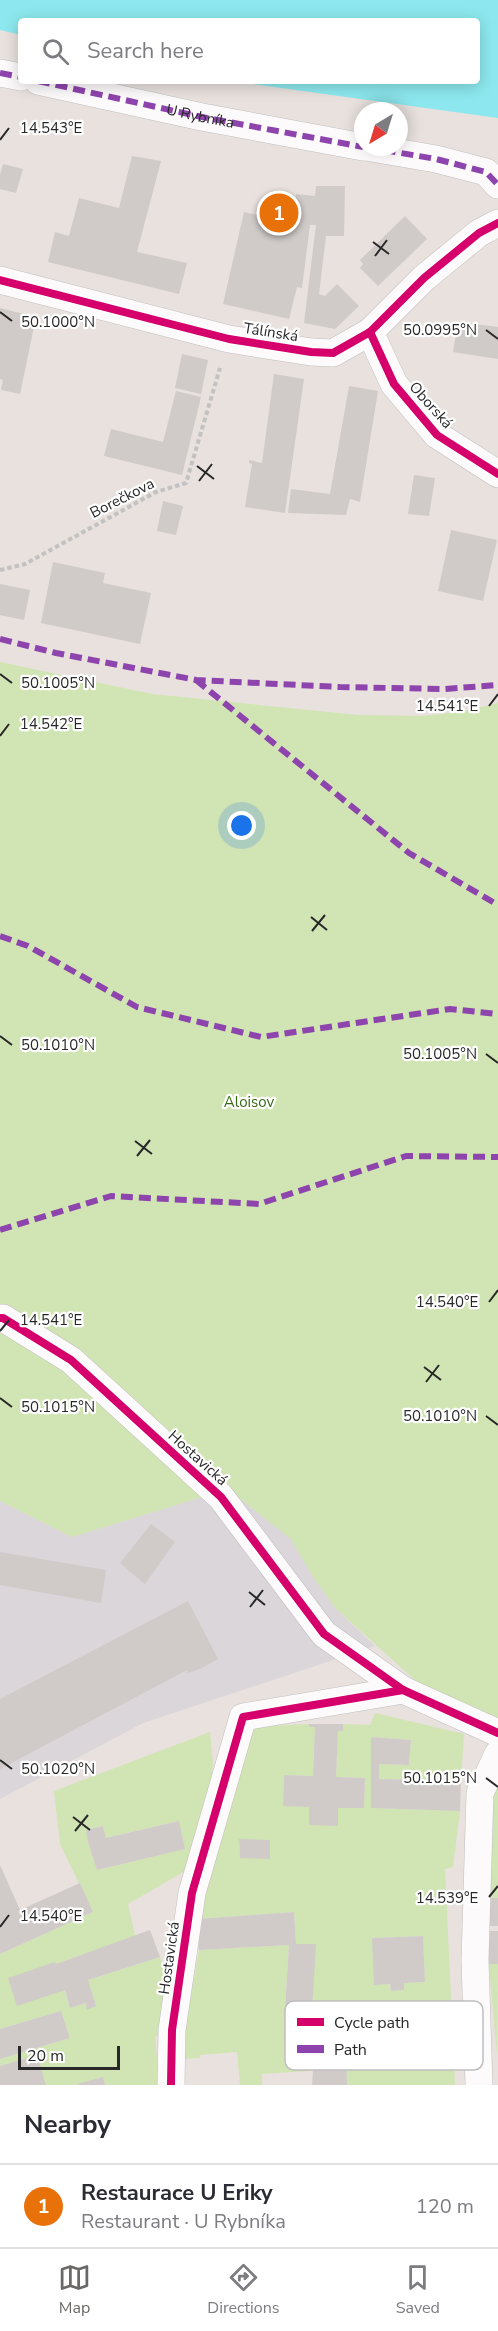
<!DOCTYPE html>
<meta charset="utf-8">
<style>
:root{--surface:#fff;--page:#f7f7f7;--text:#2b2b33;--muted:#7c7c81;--line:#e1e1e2;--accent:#6b6967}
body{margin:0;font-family:"Nunito Sans",sans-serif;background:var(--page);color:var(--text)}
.compass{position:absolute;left:354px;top:102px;width:54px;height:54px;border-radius:50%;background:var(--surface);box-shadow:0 3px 15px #0003;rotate:218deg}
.scale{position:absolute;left:18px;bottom:15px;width:102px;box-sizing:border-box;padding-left:6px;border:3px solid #282828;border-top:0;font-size:16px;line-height:21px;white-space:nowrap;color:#282828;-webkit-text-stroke:4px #fff;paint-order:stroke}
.you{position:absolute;left:242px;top:826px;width:21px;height:21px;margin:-15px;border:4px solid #fff;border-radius:50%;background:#1a73e8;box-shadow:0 0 0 9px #1a73e833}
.badge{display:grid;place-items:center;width:39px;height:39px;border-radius:50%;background:var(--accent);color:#fff;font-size:20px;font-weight:700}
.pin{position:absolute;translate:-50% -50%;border:3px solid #fff;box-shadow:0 2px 6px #0006}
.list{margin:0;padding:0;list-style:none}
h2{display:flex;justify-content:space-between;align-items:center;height:78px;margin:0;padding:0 24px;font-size:26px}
h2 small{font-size:20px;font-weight:400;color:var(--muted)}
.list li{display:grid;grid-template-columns:39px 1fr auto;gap:18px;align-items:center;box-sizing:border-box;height:84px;padding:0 24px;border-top:2px solid var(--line)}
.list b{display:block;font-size:22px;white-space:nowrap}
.list p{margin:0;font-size:20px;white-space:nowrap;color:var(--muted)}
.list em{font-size:20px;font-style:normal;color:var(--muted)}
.icon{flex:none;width:33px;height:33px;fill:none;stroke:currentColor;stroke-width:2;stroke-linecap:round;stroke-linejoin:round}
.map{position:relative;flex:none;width:498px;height:2085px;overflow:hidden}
.search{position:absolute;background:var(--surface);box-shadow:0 3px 15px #0003;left:18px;right:18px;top:18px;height:66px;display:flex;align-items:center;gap:15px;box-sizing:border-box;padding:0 21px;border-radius:6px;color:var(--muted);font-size:22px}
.sheet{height:162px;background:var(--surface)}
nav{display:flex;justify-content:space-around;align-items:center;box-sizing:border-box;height:84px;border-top:2px solid var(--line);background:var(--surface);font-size:16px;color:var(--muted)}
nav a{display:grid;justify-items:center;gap:3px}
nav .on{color:var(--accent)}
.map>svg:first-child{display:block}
.industrial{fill:#dad6d9}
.green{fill:#d1e4b3;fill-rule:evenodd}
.water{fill:#8ce8ee}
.building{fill:#d0cbc9}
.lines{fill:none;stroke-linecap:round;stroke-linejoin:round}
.minor-casing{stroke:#c1bfbf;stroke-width:28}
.path{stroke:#c3c2c2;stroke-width:4;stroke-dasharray:4.5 3;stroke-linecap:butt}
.minor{stroke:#fcfafa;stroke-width:27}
.quiet{stroke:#8e44ad;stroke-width:6;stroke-dasharray:12 6;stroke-linecap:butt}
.cycleway-casing{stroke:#fff;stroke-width:11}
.cycleway{stroke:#d6006c;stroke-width:8}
.ticks{fill:none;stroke:#282828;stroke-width:2}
.labels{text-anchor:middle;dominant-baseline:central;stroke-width:4.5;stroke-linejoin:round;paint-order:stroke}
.street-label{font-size:15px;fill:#282828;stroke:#fff}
.park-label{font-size:15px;fill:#376815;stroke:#fff}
.key{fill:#fff;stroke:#bebebe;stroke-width:1.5}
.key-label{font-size:16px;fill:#282828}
.ticks-label{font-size:15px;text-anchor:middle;fill:#282828;stroke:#fff;stroke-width:4.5;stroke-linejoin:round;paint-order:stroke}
</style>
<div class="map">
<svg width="498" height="2085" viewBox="0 0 498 2085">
<rect width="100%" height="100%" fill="#e8e1dd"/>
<polygon class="industrial" points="228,1489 292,1539 313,1577 336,1609 375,1646 143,1723 0,1799 0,1501 72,1537"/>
<g class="green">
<polygon points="0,662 152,694 358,715 423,716 465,711 498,703 498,1721 416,1681 336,1609 313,1577 291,1539 228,1489 72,1537 0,1501"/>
<path d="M 375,1713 L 464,1734 L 461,1781 L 442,1781 L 442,1775 L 432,1780 L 379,1779 L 379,1764 L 409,1765 L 411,1740 L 371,1737 L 371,1808 L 460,1811 L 453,1867 L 445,1869 L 455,2085 L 347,2085 L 346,2043 L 384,2042 L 384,2027 L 399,2026 L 414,2017 L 414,2009 L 312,2011 L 315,2044 L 309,2071 L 262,2074 L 262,2085 L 240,2085 L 237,2052 L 200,2055 L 200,2058 L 180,2059 L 199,1950 L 289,1945 L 285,2009 L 316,1944 L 296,1944 L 294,1912 L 197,1919 L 251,1727 L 309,1724 L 309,1730 L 310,1727 L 315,1727 L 313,1776 L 284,1775 L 283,1805 L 309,1807 L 309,1825 L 338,1825 L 338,1808 L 364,1808 L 365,1778 L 336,1777 L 338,1731 L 343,1731 L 343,1724 L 370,1725 ZM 239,1840 L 270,1840 L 270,1858 L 240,1858 ZM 423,1936 L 425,1982 L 404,1983 L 404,1990 L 391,1991 L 372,1938 Z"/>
<path d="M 210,1732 L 213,1764 L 205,1836 L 192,1867 L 128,1904 L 135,1936 L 56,1964 L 55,1962 L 70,2008 L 86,2003 L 88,2009 L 96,2006 L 88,1980 L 160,1957 L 167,1981 L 164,2036 L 155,2036 L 159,2085 L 105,2085 L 103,2077 L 75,2085 L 45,2085 L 37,2055 L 0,2066 L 0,2059 L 70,2038 L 61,2011 L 0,2029 L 0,1954 L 93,1912 L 60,1844 L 54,1791 ZM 178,1821 L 184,1849 L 97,1870 L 88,1842 L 87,1830 L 103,1826 L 106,1838 Z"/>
<polygon points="498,1777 498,1898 487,1898 486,1803"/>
<polygon points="489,1964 498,1964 497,2056"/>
</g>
<polygon class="water" points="0,0 498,0 498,118 230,81 477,81 477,21 21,21 21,35 0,30"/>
<g class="building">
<polygon points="132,156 161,161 137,252 187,263 179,294 48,262 55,232 69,236 79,198 119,208"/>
<polygon points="3,164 23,169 16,193 0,189 0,175"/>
<polygon points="316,186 345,186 344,236 326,236 319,294 325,296 337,284 359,306 335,329 304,323 316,225 310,225 302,288 297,287 289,319 223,304 244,212 295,224 296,194 315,196"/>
<polygon points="405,216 427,239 378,286 360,268 363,264 360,260"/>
<polygon points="0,308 36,317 20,394 1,390 3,380 0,379"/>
<polygon points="458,322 498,327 498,359 453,352"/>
<polygon points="182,354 208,360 201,394 175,388"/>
<polygon points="274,374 304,379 285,513 245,507 252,464 249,463 249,460 262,463"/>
<polygon points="349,386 378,391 360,502 350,499 346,515 288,513 291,489 330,494"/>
<polygon points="176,391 201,397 182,475 104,456 111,429 163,442"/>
<polygon points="414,475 435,478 429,516 408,514"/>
<polygon points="163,501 183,506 176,535 157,531"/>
<polygon points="451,530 497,540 483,601 438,591"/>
<polygon points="53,562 105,573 103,583 151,593 140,644 41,623"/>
<polygon points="0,584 30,590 24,620 0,615"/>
<polygon points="151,1524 175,1542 145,1584 120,1563"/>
<polygon points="0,1552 106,1570 101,1603 0,1585"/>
<polygon points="188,1601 218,1659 200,1669 188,1673 187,1670 0,1769 0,1699"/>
<polygon points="309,1724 343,1724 343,1731 338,1731 336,1777 365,1778 364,1808 338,1808 338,1826 309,1825 309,1807 283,1806 284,1775 313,1776 315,1727 309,1727"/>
<polygon points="371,1737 411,1740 409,1765 379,1764 379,1779 432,1780 432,1775 442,1775 442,1781 461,1781 460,1811 371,1808"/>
<polygon points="179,1821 185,1849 97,1870 88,1842 86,1830 103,1826 106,1838"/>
<polygon points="239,1839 270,1840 270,1859 240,1858"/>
<polygon points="0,1865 20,1910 80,1883 93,1912 0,1954"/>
<rect x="487" y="1898" width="11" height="28"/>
<polygon points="294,1912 296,1944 316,1944 312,2011 285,2009 289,1945 199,1950 197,1919"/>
<polygon points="150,1930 160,1957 88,1980 96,2006 87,2010 86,2003 70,2008 65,1990 17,2006 8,1978 55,1962 56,1964"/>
<polygon points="487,1931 498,1931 498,1964 489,1964"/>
<polygon points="423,1936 425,1982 404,1983 404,1990 391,1991 390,1984 374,1985 372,1938"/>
<polygon points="414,2009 414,2017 399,2026 384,2027 384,2042 346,2043 347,2085 312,2085 315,2044 312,2011"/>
<polygon points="61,2011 70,2038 0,2059 0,2029"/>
<polygon points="37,2055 46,2085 0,2085 0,2066"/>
<polygon points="103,2077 105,2085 78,2085 77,2084"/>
</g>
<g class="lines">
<defs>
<g id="minor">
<polyline points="0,73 21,77"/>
<polyline points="38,81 202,117 363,147"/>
<polyline points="366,147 436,159 486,172 498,185"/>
<polyline points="0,280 229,339 311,352 333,353 370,332 424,278 479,233 498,223"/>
<polyline points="370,332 394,384 437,435 498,474"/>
<polyline points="0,1318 3,1318 71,1360 221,1497 324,1634 403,1690 498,1733"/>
<polyline points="171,2085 172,2030 192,1893 243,1717 403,1690"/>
<polyline points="479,2085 475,1960 480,1793 498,1754"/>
</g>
</defs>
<use href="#minor" class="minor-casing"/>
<polyline class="path" points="0,570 25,564 156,492 186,483 220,368"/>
<use href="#minor" class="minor"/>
<g class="quiet">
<polyline points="0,73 21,77"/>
<path id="s1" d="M 38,81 L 202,117 L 363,147"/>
<polyline points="366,147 436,159 486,172 498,185"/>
<polyline points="0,639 56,653 196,680 340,687 444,689 498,685"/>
<polyline points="196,680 409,853 498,905"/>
<polyline points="0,936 28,946 137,1007 261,1037 450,1009 498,1014"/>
<polyline points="0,1230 111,1196 259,1204 406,1156 498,1157"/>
</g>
<defs>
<g id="cycleway">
<polyline points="0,280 229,339 311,352 333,353 370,332 424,278 479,233 498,223"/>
<polyline points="370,332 394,384 437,435 498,474"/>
<polyline points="0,1318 3,1318 71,1360 221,1497 324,1634 403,1690 498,1733"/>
<polyline points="171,2085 172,2030 192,1893 243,1717 403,1690"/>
</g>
</defs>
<use href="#cycleway" class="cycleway-casing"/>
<use href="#cycleway" class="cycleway"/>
</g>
<path class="ticks" d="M 0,140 L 9,128M 373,242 L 389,254M 375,256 L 387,240M 0,312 L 12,321M 486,330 L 498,339M 197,466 L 214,479M 199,481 L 212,464M 0,674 L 12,683M 489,706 L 498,694M 0,736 L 9,724M 311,917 L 327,930M 312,931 L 325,915M 0,1036 L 12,1045M 486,1054 L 498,1063M 135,1141 L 152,1154M 137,1156 L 150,1140M 489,1302 L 498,1290M 0,1331 L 9,1320M 424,1367 L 441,1380M 426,1382 L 439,1365M 0,1398 L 12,1407M 486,1416 L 498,1425M 249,1592 L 265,1605M 250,1607 L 263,1590M 0,1760 L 12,1769M 486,1778 L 498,1787M 73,1817 L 90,1830M 75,1831 L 88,1815M 489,1897 L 498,1886M 0,1927 L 9,1915"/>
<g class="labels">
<g class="street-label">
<text stroke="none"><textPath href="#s1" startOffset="166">U Rybníka</textPath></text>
<text transform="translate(271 332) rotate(9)">Tálínská</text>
<text transform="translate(431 405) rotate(48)">Oborská</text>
<text transform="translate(122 498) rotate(-27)">Borečkova</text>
<text transform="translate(198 1458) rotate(42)">Hostavická</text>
<text transform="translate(169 1958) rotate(-82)">Hostavická</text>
</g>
<g class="park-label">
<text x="249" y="1102">Aloisov</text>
</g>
</g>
<rect x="285" y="2001" width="198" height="69" rx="9" class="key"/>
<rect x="297" y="2018" width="27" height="8" fill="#d6006c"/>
<rect x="297" y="2045" width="27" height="8" fill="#8e44ad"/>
<g class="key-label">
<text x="334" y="2028">Cycle path</text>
<text x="334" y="2055">Path</text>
</g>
<g class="ticks-label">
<text x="51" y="133">14.543°E</text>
<text x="58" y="327">50.1000°N</text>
<text x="440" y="335">50.0995°N</text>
<text x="58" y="688">50.1005°N</text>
<text x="447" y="711">14.541°E</text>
<text x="51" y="729">14.542°E</text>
<text x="58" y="1050">50.1010°N</text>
<text x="440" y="1059">50.1005°N</text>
<text x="447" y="1307">14.540°E</text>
<text x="51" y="1325">14.541°E</text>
<text x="58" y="1412">50.1015°N</text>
<text x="440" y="1421">50.1010°N</text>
<text x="58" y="1774">50.1020°N</text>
<text x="440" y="1783">50.1015°N</text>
<text x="447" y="1903">14.539°E</text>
<text x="51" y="1921">14.540°E</text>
</g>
</svg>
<svg class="compass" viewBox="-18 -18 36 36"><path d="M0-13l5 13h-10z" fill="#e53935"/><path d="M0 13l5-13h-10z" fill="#7c7c81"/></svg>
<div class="scale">20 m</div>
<div class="you"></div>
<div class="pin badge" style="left:279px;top:213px;background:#e8710a">1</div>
<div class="search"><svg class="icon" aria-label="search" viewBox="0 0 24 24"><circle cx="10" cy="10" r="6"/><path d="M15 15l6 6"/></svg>Search here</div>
</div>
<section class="sheet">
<h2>Nearby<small></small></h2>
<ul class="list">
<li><span class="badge" style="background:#e8710a">1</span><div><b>Restaurace U Eriky</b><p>Restaurant · U Rybníka</p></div><em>120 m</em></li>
</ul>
</section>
<nav>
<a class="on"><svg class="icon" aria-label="map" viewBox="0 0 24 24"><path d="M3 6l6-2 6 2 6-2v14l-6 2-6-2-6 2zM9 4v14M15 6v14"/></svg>Map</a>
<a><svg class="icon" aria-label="directions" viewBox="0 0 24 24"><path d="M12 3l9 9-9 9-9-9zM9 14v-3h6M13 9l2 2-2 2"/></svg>Directions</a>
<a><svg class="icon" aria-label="saved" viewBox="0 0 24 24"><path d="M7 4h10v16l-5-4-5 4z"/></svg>Saved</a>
</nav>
